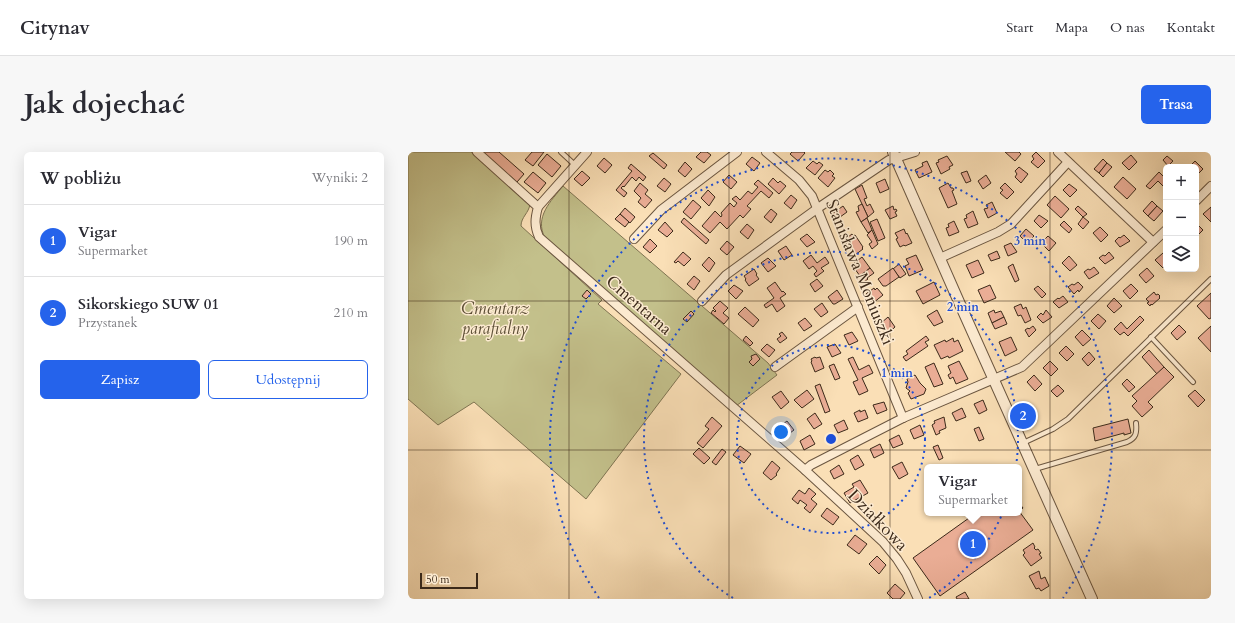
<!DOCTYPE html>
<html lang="pl">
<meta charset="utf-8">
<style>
:root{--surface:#fff;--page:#f7f7f7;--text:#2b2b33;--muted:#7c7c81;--line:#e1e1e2;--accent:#2563eb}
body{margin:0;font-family:Cardo,serif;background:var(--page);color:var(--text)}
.controls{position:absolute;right:12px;top:12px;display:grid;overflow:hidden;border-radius:6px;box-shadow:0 4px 16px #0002}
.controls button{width:36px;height:36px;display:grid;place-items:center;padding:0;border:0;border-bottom:1px solid var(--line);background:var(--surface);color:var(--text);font:20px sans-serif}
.scale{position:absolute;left:12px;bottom:10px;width:58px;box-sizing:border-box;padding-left:4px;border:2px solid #3b2919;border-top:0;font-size:11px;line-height:14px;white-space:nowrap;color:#3b2919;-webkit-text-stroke:3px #fcead0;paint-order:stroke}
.you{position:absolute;left:373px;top:280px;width:14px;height:14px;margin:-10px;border:3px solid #fff;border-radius:50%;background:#1a73e8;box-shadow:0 0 0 6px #1a73e833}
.badge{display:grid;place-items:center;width:26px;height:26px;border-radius:50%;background:var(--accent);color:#fff;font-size:13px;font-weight:700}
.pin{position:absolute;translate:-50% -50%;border:2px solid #fff;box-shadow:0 1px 4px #0006}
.popup{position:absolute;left:516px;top:312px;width:98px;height:52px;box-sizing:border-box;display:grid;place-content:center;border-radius:6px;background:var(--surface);filter:drop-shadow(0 1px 3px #0005);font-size:13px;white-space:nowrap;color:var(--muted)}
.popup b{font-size:15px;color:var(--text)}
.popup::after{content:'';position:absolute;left:50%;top:100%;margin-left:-8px;border:8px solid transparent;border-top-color:var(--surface)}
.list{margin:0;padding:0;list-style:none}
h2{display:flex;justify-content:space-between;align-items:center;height:52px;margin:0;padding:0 16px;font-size:17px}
h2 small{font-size:13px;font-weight:400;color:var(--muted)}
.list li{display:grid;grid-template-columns:26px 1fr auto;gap:12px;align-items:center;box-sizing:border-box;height:72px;padding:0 16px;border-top:1px solid var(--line)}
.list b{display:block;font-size:15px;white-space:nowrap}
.list p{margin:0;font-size:13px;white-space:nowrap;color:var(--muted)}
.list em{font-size:13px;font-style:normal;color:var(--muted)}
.actions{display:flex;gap:8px;padding:12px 16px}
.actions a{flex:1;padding:9px 0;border:1px solid var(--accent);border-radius:6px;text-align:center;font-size:14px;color:var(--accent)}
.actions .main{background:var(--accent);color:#fff}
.icon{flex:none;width:22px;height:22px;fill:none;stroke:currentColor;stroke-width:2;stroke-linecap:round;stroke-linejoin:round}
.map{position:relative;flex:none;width:803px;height:447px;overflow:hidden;border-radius:6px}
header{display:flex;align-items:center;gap:24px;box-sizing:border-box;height:56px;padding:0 20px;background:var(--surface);border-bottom:1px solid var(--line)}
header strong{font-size:19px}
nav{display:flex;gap:22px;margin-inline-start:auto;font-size:14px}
.intro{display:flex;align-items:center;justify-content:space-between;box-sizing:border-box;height:96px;padding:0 24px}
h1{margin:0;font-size:28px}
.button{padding:10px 18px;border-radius:6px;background:var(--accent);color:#fff;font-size:14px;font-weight:700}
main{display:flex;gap:24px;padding:0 24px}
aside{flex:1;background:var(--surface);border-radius:6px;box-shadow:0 4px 16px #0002}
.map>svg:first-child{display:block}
.green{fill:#c3c08b;stroke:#7f7452}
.building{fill:#eaad95;stroke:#3b2919}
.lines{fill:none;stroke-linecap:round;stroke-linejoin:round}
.service-casing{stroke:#6b5640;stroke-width:6}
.minor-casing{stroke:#6b5640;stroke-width:10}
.tertiary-casing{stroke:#6b5640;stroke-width:12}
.service{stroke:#fcead0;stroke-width:4}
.minor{stroke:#fcead0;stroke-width:8}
.tertiary{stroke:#fcead0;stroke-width:10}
.grid{fill:none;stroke:#3b2919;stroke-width:1;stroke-opacity:0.55}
.ring{fill:none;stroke:#1d4ed8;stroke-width:2;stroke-dasharray:2 4}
.labels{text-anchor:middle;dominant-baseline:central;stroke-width:3;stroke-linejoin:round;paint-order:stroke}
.street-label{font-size:17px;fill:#3b2919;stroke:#fcead0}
.park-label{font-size:17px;font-style:italic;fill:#5d4f36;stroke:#fcead0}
.centre{fill:#1d4ed8;stroke:#fcead0;stroke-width:2}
.ring-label{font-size:12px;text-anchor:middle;font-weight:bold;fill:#1d4ed8;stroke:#fcead0;stroke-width:3;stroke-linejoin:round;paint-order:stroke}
</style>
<header>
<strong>Citynav</strong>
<nav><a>Start</a><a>Mapa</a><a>O nas</a><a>Kontakt</a></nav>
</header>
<div class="intro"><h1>Jak dojechać</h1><a class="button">Trasa</a></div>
<main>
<aside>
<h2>W pobliżu<small>Wyniki: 2</small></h2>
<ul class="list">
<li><span class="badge">1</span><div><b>Vigar</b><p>Supermarket</p></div><em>190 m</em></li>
<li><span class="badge">2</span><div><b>Sikorskiego SUW 01</b><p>Przystanek</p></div><em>210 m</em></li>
</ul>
<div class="actions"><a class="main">Zapisz</a><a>Udostępnij</a></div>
</aside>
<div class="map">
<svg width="803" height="447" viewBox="0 0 803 447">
<rect width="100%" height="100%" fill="#fadfb6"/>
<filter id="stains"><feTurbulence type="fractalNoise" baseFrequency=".005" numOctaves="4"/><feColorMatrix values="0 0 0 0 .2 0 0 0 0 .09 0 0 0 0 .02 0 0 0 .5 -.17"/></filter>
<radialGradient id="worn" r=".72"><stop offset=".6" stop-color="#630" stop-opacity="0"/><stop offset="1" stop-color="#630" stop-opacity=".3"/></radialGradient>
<g class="green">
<path d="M 0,0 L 63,0 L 122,52 C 121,61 113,65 113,74 L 194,148 L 190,152 L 273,222 L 178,347 L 66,250 L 30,273 L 0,247 Z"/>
<path d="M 155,34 L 360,211 L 369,223 L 328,254 L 137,86 C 126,65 143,49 155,34 Z"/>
</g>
<g class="building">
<polygon points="75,0 91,0 116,22 109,30"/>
<polygon points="124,0 136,0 125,14 117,8"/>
<polygon points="293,0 299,0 303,3 296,11 288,5"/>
<polygon points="384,0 396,0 397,1 390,9 382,2"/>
<polygon points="597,0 611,0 613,2 607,9"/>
<polygon points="628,0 637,9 630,16 623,10 626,7 624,4"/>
<polygon points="245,1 259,13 256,17 241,4"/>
<polygon points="139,2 153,14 144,25 130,13"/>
<polygon points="723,3 729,10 721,18 714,11"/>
<polygon points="539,4 545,13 541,15 542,17 533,22 528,11 531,10 530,8"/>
<polygon points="759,4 765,9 760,14 755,8"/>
<polygon points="344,5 352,11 346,19 338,12"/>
<polygon points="196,6 204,13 197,21 189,14"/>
<polygon points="695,7 699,11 691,21 686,17"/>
<polygon points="405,9 409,12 411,10 415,13 407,23 398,16"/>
<polygon points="519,9 524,20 511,26 507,18 515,14 514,11"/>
<polygon points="787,9 795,17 788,24 788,15 781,15"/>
<polygon points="277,10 284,17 277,25 270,19"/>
<polygon points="699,11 704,15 695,25 691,21"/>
<polygon points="223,12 238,25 235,29 231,25 228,29 224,25 216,35 215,34 213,36 219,41 216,45 208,38 224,19 220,16"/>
<polygon points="611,15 620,22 613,31 607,25 609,22 607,19"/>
<polygon points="417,18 420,20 422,18 426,22 424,24 427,26 420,35 410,26"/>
<polygon points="174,19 182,26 174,34 166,27"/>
<polygon points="559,19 563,29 558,31 553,21"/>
<polygon points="125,20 138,31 130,41 116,30"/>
<polygon points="751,20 758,27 758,37 750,29 742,37 738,34"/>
<polygon points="321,23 329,30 323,37 315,30"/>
<polygon points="578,23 583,31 575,37 570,29"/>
<polygon points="715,25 728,37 719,47 706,35"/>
<polygon points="256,26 263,32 257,40 249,34"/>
<polygon points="365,26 370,31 372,29 378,34 371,42 360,32"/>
<polygon points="477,27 481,37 472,41 468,31"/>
<polygon points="350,28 365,41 361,46 353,39 339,54 343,57 335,66 332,63 319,77 312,70 302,81 294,74 307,59 313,65 314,63 313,61 322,51 326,55 329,51 324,47 328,44 332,48 340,39 344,42 350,35 346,32"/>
<polygon points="232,31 240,38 237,42 244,48 237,56 230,50 233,46 226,39"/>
<polygon points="540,31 543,36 545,36 546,38 544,39 549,52 540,56 531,36"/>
<polygon points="597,31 606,40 599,47 592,41 595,38 592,36"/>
<polygon points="661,32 669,38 662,45 655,38"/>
<polygon points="454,33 459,46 456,47 459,54 462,52 466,60 460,65 447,37"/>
<polygon points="300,38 307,45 301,54 293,46"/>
<polygon points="383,43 389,48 383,57 376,51"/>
<polygon points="647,44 661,57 653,66 639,53"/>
<polygon points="285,48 293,55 283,67 275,60"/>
<polygon points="744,49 749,54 740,64 735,59"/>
<polygon points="584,50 589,61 580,66 576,57 580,56 578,53"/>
<polygon points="454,52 460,65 453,70 448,60 451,59 450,54"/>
<polygon points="435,54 439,60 428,68 424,62"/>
<polygon points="485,54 486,58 488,57 489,59 487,60 489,64 482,67 477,58"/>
<polygon points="670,54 679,62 675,65 667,57"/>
<polygon points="749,54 755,59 746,69 740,64"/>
<polygon points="803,55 803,70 795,62"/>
<polygon points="217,56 227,65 222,71 212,62"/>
<polygon points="363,57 369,62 363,71 356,65"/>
<polygon points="565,59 570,72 560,76 556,67 559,66 558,63"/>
<polygon points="212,62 221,70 217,75 207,67"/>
<polygon points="631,63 640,69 633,76 626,69"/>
<polygon points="675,65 681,70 675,77 670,72"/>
<polygon points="276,66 301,88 298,92 273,70"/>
<polygon points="459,66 464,78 460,81 453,70"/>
<polygon points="469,67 477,86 470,89 462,70"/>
<polygon points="546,69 551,80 541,84 538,76 541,75 540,72"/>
<polygon points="656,69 664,77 661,81 652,73"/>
<polygon points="257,70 265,79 259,85 250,78"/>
<polygon points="788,71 795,78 788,85"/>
<polygon points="339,72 346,78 340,87 332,80"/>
<polygon points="692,75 700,83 693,90 685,81"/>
<polygon points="496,77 498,82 499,81 504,91 497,94 496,93 492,95 488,87 490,86 487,81"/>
<polygon points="618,77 626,84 619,91 612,84"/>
<polygon points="464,78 470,92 464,97 461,92 464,90 459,83"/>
<polygon points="399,82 407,90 399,95 392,87"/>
<polygon points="444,82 445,84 447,83 455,95 454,96 455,97 447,103 436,88"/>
<polygon points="716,83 722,89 712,95 707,89 711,85 712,86"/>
<polygon points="640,84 648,91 641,99 633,91"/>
<polygon points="242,87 249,94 242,101 235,95"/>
<polygon points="319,89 326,95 319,103 312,97"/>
<polygon points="603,91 609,100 600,104 596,94"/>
<polygon points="378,94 384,103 376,108 370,99"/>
<polygon points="589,99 592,106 583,109 580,103"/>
<polygon points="275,100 283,107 276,114 270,109 268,111 266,110"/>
<polygon points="701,100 706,106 697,112 691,106 695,103 697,104"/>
<polygon points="755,101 758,104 758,112 755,116 747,108"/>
<polygon points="403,103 409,111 417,105 421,111 413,116 416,119 408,125 406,122 409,119 405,114 401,117 395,109"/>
<polygon points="508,103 515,118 501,124 497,114 501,112 498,107"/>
<polygon points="661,104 669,113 662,119 654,111"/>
<polygon points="301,105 307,111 301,120 294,113"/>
<polygon points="454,105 462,116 452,124 444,113"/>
<polygon points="360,106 368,114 360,120 353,111"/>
<polygon points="570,108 576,121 564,126 558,113"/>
<polygon points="491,112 498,122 492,126 485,117"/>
<polygon points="605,112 611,128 607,130 600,115"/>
<polygon points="686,115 691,121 681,127 676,120 680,117 682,118"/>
<polygon points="462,116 466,121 459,126 460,127 456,130 452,124"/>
<polygon points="485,116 491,125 478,134 475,134 470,127"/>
<polygon points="739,116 746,124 738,131 731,123"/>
<polygon points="346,117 349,122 348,123 351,127 341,134 337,128 338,127 336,124"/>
<polygon points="286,124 292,129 286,138 279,132"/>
<polygon points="409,127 415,134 407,140 402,132"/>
<polygon points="367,130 374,140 375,139 378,142 372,146 377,154 369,160 364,152 358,156 356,153 366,146 359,136"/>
<polygon points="526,130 532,143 515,152 508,139"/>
<polygon points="670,130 675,135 671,140 670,138 666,142 660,135 664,132 666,133"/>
<polygon points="723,132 730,139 722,147 715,139"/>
<polygon points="326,133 335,139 328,147 320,139"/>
<polygon points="582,133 588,146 576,151 570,138"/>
<polygon points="630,134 638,142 634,146 626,137"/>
<polygon points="466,136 467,138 469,136 475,143 465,151 458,142"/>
<polygon points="179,138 183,142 178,147 174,144"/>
<polygon points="429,138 435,147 427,152 425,152 420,145"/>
<polygon points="746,140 748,143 750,142 752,144 751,145 752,146 744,153 743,152 742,154 739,151 741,150 738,147"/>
<polygon points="803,141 803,166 801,167 789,154"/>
<polygon points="655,144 660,150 651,156 645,150 650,146 651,147"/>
<polygon points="706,146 714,154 706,161 699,154"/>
<polygon points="312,149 320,156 315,161 321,166 316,172 303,161 305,158 307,160 308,159 305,156"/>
<polygon points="414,151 420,160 413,165 406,157"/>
<polygon points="613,152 615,157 618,155 623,168 617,171 613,163 610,164 606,155"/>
<polygon points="337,155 351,168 345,175 330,162"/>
<polygon points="529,158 535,170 526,174 519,164"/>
<polygon points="586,158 587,161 593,159 596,165 584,171 580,161"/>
<polygon points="638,158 644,165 635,171 629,165 633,161 635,163"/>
<polygon points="283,159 286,162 279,170 275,167"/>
<polygon points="690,162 698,169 691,177 683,169"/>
<polygon points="732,164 736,168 720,184 716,180 712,183 706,177 713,170 719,177"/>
<polygon points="480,165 487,175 478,183 472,172"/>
<polygon points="596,165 599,172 587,177 584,171"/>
<polygon points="397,166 404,174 396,179 390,171"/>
<polygon points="771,173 778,180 769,188 763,181"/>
<polygon points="625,174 628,178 621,185 617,178 620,176 621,177"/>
<polygon points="803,174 803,200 790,186"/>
<polygon points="674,178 683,187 675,194 667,185"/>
<polygon points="374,180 379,186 372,191 369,187 373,184 371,182"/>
<polygon points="444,180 450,189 441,193 436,183"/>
<polygon points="338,184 345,191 342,194 335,188"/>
<polygon points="518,184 521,188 517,190 520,194 498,209 495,205 500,202 498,199"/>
<polygon points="603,185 609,198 597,204 591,190"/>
<polygon points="545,186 546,190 550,188 555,199 541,206 540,204 533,207 526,193 537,188 538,190"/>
<polygon points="359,192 367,198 361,205 353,198"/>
<polygon points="427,192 433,201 424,205 419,195"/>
<polygon points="658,194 666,202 659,209 651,201"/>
<polygon points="741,198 756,215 749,222 734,205"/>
<polygon points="681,200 687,207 680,214 674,207"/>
<polygon points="348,202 352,207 345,214 341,210 344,207 343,204"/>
<polygon points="407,205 408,206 412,205 416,216 407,220 403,210 404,209 403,207"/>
<polygon points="445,205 451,218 461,213 465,221 454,226 460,239 451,243 445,230 450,228 440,207"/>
<polygon points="551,209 560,227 548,232 545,225 542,227 540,223 543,221 540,214"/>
<polygon points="642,209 650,217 643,224 635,216"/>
<polygon points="526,211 535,232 526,235 517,215"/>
<polygon points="426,212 432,226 427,228 421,214"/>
<polygon points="756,215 766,225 740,250 745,255 734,265 724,254 729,249 724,244"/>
<polygon points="507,223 512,231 518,237 516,242 503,247 500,241 502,239 498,236 500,230 499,227"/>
<polygon points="626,223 634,232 627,239 619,230"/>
<polygon points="719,227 727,235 721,240 714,232"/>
<polygon points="412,232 422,259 417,261 407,234"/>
<polygon points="650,233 656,239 649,245 643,239"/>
<polygon points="399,238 406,247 394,256 386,248"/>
<polygon points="787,238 797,248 790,255 780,244"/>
<polygon points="373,239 381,250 373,257 364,245"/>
<polygon points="575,248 579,258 571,262 566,252"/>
<polygon points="476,250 479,258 469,262 465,253"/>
<polygon points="554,256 558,265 548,269 544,261"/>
<polygon points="452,258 452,260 457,258 460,266 450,270 446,261"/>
<polygon points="407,261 414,272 406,277 399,267"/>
<polygon points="304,265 314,274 295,296 289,291 301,277 297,274"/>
<polygon points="536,265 538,276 531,279 532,281 528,283 524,273 527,271 526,269"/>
<polygon points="720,267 723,281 716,283 716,281 687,289 685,276"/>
<polygon points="436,268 440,277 430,281 426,273"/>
<polygon points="379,269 386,278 378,284 371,275"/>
<polygon points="512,273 516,283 506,287 502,278"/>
<polygon points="571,275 576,287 571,289 566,277"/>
<polygon points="402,283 407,292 396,298 392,289"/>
<polygon points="491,283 495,292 485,296 481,288"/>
<polygon points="472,292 476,301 466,306 462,297"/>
<polygon points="530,293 535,306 531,308 525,295"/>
<polygon points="332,294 343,302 336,311 325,303"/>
<polygon points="291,296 302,306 296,312 285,302"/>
<polygon points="314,297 318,300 308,313 304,310"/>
<polygon points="450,303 456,313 447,318 442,308"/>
<polygon points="364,309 372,316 368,322 369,323 363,328 355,321"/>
<polygon points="494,310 500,322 491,327 484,315"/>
<polygon points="431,313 436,322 426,327 422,319"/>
<polygon points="452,328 460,341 442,351 436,341 446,335 444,332"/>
<polygon points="401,336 408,342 403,347 409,352 402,361 396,356 399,353 392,348 390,352 384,347 391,338 397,342"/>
<polygon points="611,351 615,356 611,359 625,378 532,444 505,406 568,361 611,361"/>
<polygon points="419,356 431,365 425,373 413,364"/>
<polygon points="447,383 459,392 451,402 439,393"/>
<polygon points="625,391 627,395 626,396 628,398 630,397 633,401 631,402 634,406 623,414 615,403 617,401 615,398"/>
<polygon points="469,404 478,413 471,422 461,412"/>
<polygon points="631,419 633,427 637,425 641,434 633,439 631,436 628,437 621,424"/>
<polygon points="487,432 497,441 492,447 485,447 479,441"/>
<polygon points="557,440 561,447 549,447 548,445"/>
</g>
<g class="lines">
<defs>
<g id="service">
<polyline points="153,0 167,13"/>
<polyline points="743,185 785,230"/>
<polyline points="615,291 645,277 660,267 803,127"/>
<path d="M 627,317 L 719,290 C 728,286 729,281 728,271"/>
</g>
<g id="minor">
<path d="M 69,0 L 130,55 C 127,66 126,74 131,85 L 397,318 L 475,390 L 489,407 L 498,421 L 510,447"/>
<polyline points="358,0 391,28 404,44 495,266"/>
<polyline points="650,0 745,90"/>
<polyline points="788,49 803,34"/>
<polyline points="130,55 179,0"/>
<polyline points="226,87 253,58 329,0"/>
<polyline points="532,106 590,80 603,72 660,10"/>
<polyline points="294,149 318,123 410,56 481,8 507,0"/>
<polyline points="367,215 450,155"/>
<polyline points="397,318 403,313 495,266 614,215 758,78"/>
</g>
<polyline id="tertiary" points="485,0 551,150 684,447"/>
</defs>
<use href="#service" class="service-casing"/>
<use href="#minor" class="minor-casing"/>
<use href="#tertiary" class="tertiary-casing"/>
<use href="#service" class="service"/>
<use href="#minor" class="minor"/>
<use href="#tertiary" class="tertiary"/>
</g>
<path class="grid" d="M 161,0 L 161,447M 321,0 L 321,447M 482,0 L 482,447M 642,0 L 642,447M 0,149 L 803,149M 0,298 L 803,298"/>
<g class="ring">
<circle cx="423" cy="287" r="94"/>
<path d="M325 446A187 187 0 1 1 521 446"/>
<path d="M191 446A281 281 0 1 1 655 446"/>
</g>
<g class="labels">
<g class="street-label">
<text transform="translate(452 120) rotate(68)">Stanisława Moniuszki</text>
<text transform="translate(231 153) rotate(41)">Cmentarna</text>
<text transform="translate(470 368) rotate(46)">Działkowa</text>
</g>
<g class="park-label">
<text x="87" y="156">Cmentarz<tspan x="87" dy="20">parafialny</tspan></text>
</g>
</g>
<circle cx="423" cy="287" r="6" class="centre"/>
<g class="ring-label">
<text x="622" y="93">3 min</text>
<text x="555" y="159">2 min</text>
<text x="489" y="225">1 min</text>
</g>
<rect width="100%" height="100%" filter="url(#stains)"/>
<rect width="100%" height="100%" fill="url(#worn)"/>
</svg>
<div class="controls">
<button>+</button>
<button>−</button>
<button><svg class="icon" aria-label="layers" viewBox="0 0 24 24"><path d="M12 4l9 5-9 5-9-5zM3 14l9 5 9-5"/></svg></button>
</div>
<div class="scale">50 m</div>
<div class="you"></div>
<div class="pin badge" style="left:565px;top:392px">1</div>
<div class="popup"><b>Vigar</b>Supermarket</div>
<div class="pin badge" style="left:615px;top:264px">2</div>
</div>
</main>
